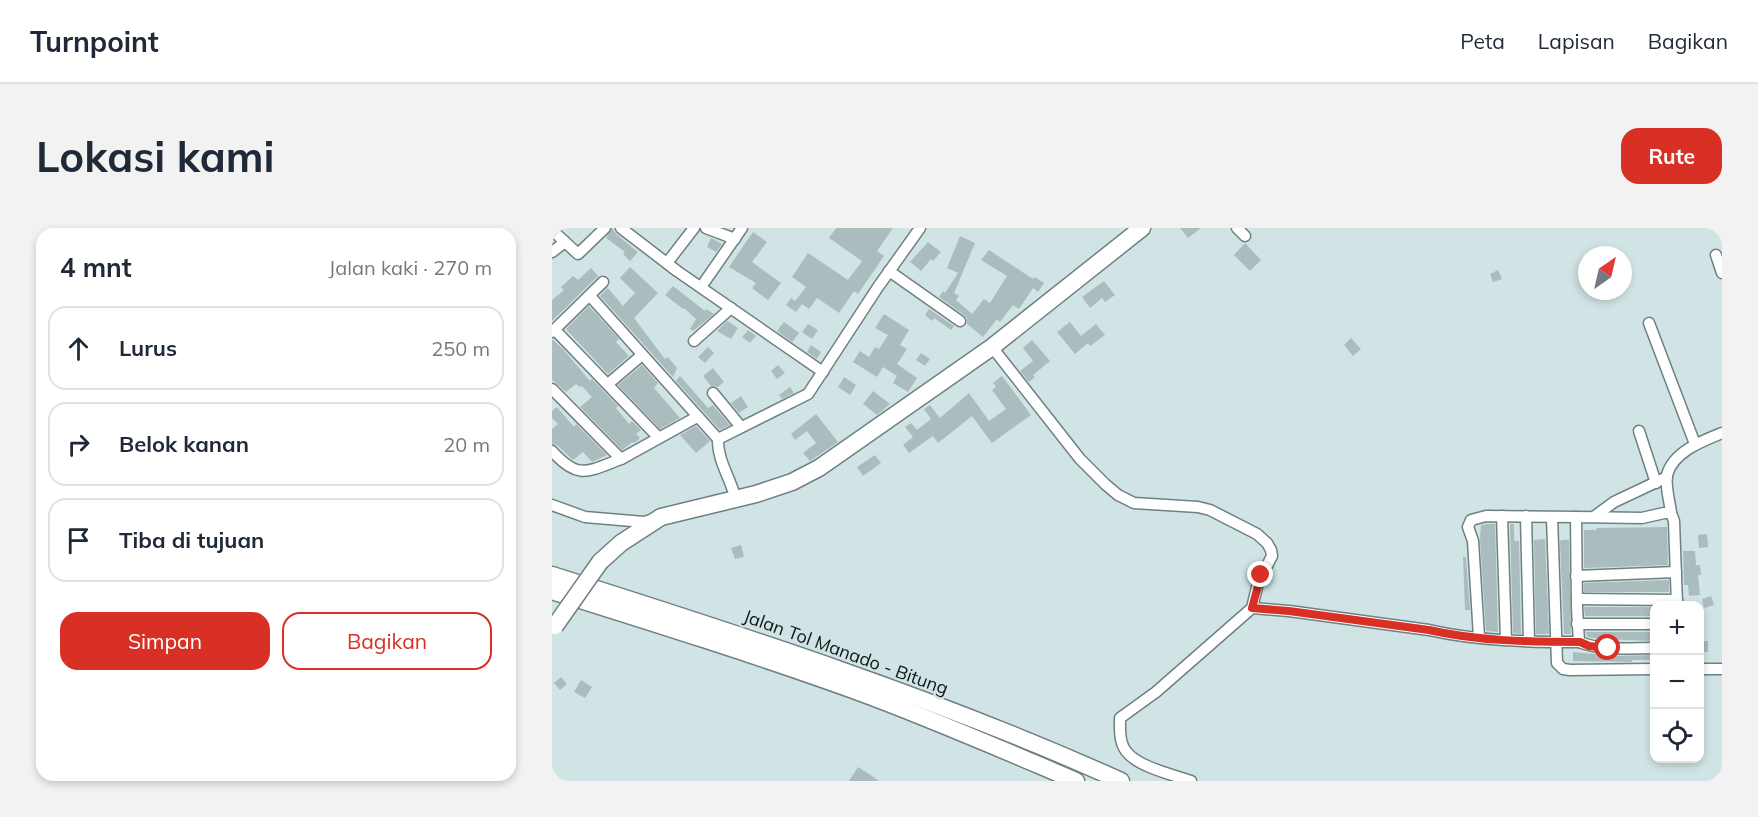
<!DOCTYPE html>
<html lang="id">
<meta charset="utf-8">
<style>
:root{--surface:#fff;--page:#f2f2f3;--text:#1f2937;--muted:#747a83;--line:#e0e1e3;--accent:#d93025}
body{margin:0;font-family:Mulish,sans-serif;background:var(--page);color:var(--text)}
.controls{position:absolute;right:18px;bottom:18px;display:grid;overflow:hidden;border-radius:12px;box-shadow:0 3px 9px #0003}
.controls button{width:54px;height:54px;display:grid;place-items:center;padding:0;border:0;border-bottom:2px solid var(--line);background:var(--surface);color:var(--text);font:30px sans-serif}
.compass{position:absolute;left:1026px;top:18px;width:54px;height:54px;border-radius:50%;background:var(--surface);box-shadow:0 3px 9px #0003;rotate:34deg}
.stop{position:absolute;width:18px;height:18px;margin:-14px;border:4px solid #d93025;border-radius:50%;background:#fff}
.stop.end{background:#d93025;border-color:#fff;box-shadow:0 2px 6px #0008}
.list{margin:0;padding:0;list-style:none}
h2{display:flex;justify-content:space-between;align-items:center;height:78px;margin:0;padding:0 24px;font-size:26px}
h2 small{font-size:20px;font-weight:400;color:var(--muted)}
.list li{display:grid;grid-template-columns:39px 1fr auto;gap:18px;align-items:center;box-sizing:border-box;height:84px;margin:0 12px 12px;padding:0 12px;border:2px solid var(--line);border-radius:18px}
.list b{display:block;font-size:22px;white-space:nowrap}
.list em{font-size:20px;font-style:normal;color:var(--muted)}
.actions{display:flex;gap:12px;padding:18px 24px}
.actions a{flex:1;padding:14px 0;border:2px solid var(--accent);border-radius:18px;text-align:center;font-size:21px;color:var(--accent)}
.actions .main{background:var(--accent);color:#fff}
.icon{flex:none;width:33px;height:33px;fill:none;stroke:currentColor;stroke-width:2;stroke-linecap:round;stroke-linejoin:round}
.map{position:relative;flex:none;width:1170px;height:553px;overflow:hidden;border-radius:18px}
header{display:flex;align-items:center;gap:36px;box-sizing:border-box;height:84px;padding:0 30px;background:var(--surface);border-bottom:2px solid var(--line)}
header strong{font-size:28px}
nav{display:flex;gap:33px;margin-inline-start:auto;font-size:21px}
.intro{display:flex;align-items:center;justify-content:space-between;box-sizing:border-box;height:144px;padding:0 36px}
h1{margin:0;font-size:42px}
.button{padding:15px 27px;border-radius:18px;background:var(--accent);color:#fff;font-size:21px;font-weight:700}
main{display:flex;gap:36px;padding:0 36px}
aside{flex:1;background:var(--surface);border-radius:18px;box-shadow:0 3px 9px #0003}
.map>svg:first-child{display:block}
.building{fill:#aabcbd}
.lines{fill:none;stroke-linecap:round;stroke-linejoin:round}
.minor-casing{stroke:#6f8081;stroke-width:13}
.highway-casing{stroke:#6f8081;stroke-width:19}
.minor{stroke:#fff;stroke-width:10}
.highway{stroke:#fff;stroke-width:16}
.highway-bridge-casing{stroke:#6f8081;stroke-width:19;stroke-linecap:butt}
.highway-bridge{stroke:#fff;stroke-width:16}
.route{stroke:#d93025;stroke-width:8}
.labels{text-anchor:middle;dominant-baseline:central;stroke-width:4.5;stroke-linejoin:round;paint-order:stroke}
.street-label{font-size:18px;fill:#0f1616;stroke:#d1e4e5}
</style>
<header>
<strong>Turnpoint</strong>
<nav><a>Peta</a><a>Lapisan</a><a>Bagikan</a></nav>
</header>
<div class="intro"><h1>Lokasi kami</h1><a class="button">Rute</a></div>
<main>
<aside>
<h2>4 mnt<small>Jalan kaki · 270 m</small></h2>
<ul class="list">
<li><svg class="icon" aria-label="ahead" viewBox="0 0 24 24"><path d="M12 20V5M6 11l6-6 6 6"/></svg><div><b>Lurus</b></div><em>250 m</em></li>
<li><svg class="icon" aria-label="right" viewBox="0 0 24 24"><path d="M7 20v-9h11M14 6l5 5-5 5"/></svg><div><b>Belok kanan</b></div><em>20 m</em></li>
<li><svg class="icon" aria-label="arrive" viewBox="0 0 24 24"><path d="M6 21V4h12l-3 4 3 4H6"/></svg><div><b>Tiba di tujuan</b></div></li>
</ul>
<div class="actions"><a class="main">Simpan</a><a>Bagikan</a></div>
</aside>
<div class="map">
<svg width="1170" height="553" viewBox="0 0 1170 553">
<rect width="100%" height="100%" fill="#d1e4e5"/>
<g class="building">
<polygon points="60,0 64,6 86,24 78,33 71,26 73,24 54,10"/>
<polygon points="284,0 341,0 325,23 332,28 306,66 302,63 287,85 265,70 257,81 250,76 244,84 234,77 239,70 243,73 254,59 240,49 256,25 296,52 310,33 277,10"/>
<polygon points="628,0 649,0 636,10"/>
<polygon points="201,4 215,14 200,34 229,55 216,72 200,60 204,55 177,39"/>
<polygon points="408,8 423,15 402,65 407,68 404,72 420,86 432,71 438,75 455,48 429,32 437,22 481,51 483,49 492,55 486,64 481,60 467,81 461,77 448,94 445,91 431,109 415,96 415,90 412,87 387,69 391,63 393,65 406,45 395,40"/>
<polygon points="159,10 170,16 164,24 155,19"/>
<polygon points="376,14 389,24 381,33 379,31 369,43 358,34"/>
<polygon points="693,15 709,32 698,43 682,27"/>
<polygon points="78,39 106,65 82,90 113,131 116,129 125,140 121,149 48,68 56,60 71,78 83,65 68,50"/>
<polygon points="39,40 46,48 0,93 0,72 12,62 9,59 21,48 26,52"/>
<polygon points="946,42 950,51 941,54 938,46"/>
<polygon points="552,53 563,67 553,74 550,70 538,80 530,69"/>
<polygon points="121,58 153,83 154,81 162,86 141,103 138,101 144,91 132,80 131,81 113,67"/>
<polygon points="37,78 67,111 64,114 77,128 56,146 14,101"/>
<polygon points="377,81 402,98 399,102 382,90 380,93 373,87"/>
<polygon points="332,86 357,102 348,117 355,121 345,136 365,150 356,164 341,155 345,148 331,139 325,149 301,134 308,123 317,129 323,119 327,121 336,107 323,100"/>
<polygon points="175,93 186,100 179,111 165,103"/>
<polygon points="232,94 247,105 240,114 225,103"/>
<polygon points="518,94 529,108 544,96 553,107 538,118 536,115 523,126 505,104"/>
<polygon points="256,96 266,102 260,111 250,104"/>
<polygon points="196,102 204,108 198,115 190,109"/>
<polygon points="799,110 809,121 801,128 792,117"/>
<polygon points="0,111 11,121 38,153 40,151 66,178 64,180 77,196 80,193 89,202 84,206 88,210 84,214 79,215 70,222 28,179 40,169 30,158 28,159 24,156 14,164 0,152"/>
<polygon points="480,112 498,133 481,147 483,149 477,154 468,143 481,133 471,120"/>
<polygon points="259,117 269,124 265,131 255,124"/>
<polygon points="156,119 162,125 153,135 146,129"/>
<polygon points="369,125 378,131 373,138 364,132"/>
<polygon points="90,137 106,155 102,160 128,190 108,201 66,157"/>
<polygon points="226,137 233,145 225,151 219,143"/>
<polygon points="161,140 172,154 166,159 159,158 151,148"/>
<polygon points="128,148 156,180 161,177 178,197 168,202 124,153"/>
<polygon points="450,148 479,187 440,215 420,188 386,215 381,208 357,225 351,217 361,209 353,199 359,195 365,202 379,191 372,181 378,177 388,190 417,165 437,193 454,181 440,162 444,159 441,155"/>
<polygon points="292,149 304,157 298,167 286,159"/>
<polygon points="238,159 242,165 230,171 227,167"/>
<polygon points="321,163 338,176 325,187 311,176"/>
<polygon points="189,168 196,179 187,185 179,175"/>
<polygon points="5,179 22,199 24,196 55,227 40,234 31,224 21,232 5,217 0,216 0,201 6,196 0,190 0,183"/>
<polygon points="264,186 286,214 258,233 251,225 264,215 255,203 243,212 239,206"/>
<polygon points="144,198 158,213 144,225 128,207"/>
<polygon points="323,227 329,235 311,248 305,239"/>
<polygon points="935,296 943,296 946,404 934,403 928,312 929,297"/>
<polygon points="958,296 962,296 962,313 967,313 969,406 961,405"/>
<polygon points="1115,299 1116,337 1032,340 1032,302 1044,302 1045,300"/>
<polygon points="1155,306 1156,319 1147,320 1146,307"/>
<polygon points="993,311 997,406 984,406 982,312"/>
<polygon points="1010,312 1017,312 1019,406 1012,406 1008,313"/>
<polygon points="189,317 192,329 183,331 179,320"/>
<polygon points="1131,323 1143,323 1144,337 1148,337 1149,347 1146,347 1148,367 1137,368 1136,357 1132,357"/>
<polygon points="911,329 914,329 918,382 913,382"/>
<polygon points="1117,352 1117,364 1032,364 1032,355"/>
<polygon points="1159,368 1162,377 1152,380 1150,371"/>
<polygon points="1032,379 1099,379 1099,388 1033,388"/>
<polygon points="1034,404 1101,404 1101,413 1047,411 1035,409"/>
<rect x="1148" y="413" width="8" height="11"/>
<polygon points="1021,424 1064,428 1102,427 1102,432 1080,432 1080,434 1021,433"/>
<polygon points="9,449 15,456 8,462 2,455"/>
<polygon points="29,452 40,459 33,470 22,464"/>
<polygon points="306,539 317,546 327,553 297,553"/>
</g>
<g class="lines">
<defs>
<g id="minor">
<polyline points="69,0 125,43 271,144"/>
<polyline points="154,0 183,11"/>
<polyline points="685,0 693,8"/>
<polyline points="0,2 13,14"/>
<polyline points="0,24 13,14 26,26 53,0"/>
<polyline points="1164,27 1170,45"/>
<polyline points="115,35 142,0"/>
<polyline points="337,43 408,93"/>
<polyline points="149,59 190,0"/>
<polyline points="38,68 166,211"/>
<polyline points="1097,95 1143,216"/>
<polyline points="3,102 107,210"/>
<polyline points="0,104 51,54"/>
<polyline points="142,113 179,80"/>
<path d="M 440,119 L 528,231 L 553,256 L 566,267 L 582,275 L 646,279 L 658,282 L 705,306 L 715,315 L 719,322 L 720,328 L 706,355 L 700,380 L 604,464 L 568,490 C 568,501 567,514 574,523 C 584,538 621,547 639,553"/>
<polyline points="56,156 90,127"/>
<path d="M 0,161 L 69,231 C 35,244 26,252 0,223"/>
<polyline points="161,165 189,199"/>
<polyline points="1087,203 1104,255"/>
<polyline points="69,231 145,189"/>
<path d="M 184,272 C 179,251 165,232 166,211 L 256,166 L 326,59 L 368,0"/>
<polyline points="0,277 33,289 92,294 99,292"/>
<path d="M 1119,285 C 1118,274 1113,259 1115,247 C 1121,224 1150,213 1170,205"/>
<polyline points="950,288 954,412"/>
<polyline points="974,288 977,413"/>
<polyline points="1043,288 1062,274 1115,249"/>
<polyline points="1000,289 1005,435 1011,441 1018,442 1102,441"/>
<polyline points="1024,348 1124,344"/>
<polyline points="1025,371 1125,372"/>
<path d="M 700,380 L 737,383 L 877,402 C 925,413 978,414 1027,414"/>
<polyline points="1025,396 1102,396"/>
<polyline points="927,409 921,313 916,299 919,292 934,288 1024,289"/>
<path d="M 1102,420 C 1078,420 1051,423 1027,414 L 1025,380 L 1024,289 L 1090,290 L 1112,285 L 1119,285 L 1122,293 L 1125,377"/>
<polyline points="1148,441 1170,441"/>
</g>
<g id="highway">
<polyline points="48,334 69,315 109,289 204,266 240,254 267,240 440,119 590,0"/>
<path d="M 0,347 C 193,408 385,470 569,553"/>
<path d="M 0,363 C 102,395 204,427 304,463 C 378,490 451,522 524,553"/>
</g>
</defs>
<use href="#minor" class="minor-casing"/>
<use href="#highway" class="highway-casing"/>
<use href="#minor" class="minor"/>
<use href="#highway" class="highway"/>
<defs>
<polyline id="highway-bridge" points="3,398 48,334"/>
</defs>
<use href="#highway-bridge" class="highway-bridge-casing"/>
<use href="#highway-bridge" class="highway-bridge"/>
</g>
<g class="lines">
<path class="route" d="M 709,347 L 700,380 L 737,383 L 877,402 C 925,413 978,414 1028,414 L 1037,418 L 1056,420"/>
</g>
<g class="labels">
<g class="street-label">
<text transform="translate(294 424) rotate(20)">Jalan Tol Manado - Bitung</text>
</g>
</g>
</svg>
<div class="controls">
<button>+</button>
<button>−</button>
<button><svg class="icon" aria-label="locate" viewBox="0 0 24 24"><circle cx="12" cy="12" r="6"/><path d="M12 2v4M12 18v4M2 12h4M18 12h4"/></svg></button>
</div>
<svg class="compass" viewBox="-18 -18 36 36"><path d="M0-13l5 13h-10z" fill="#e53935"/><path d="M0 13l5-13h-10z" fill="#747a83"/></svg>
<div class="stop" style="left:1056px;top:420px"></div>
<div class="stop end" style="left:709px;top:347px"></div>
</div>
</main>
